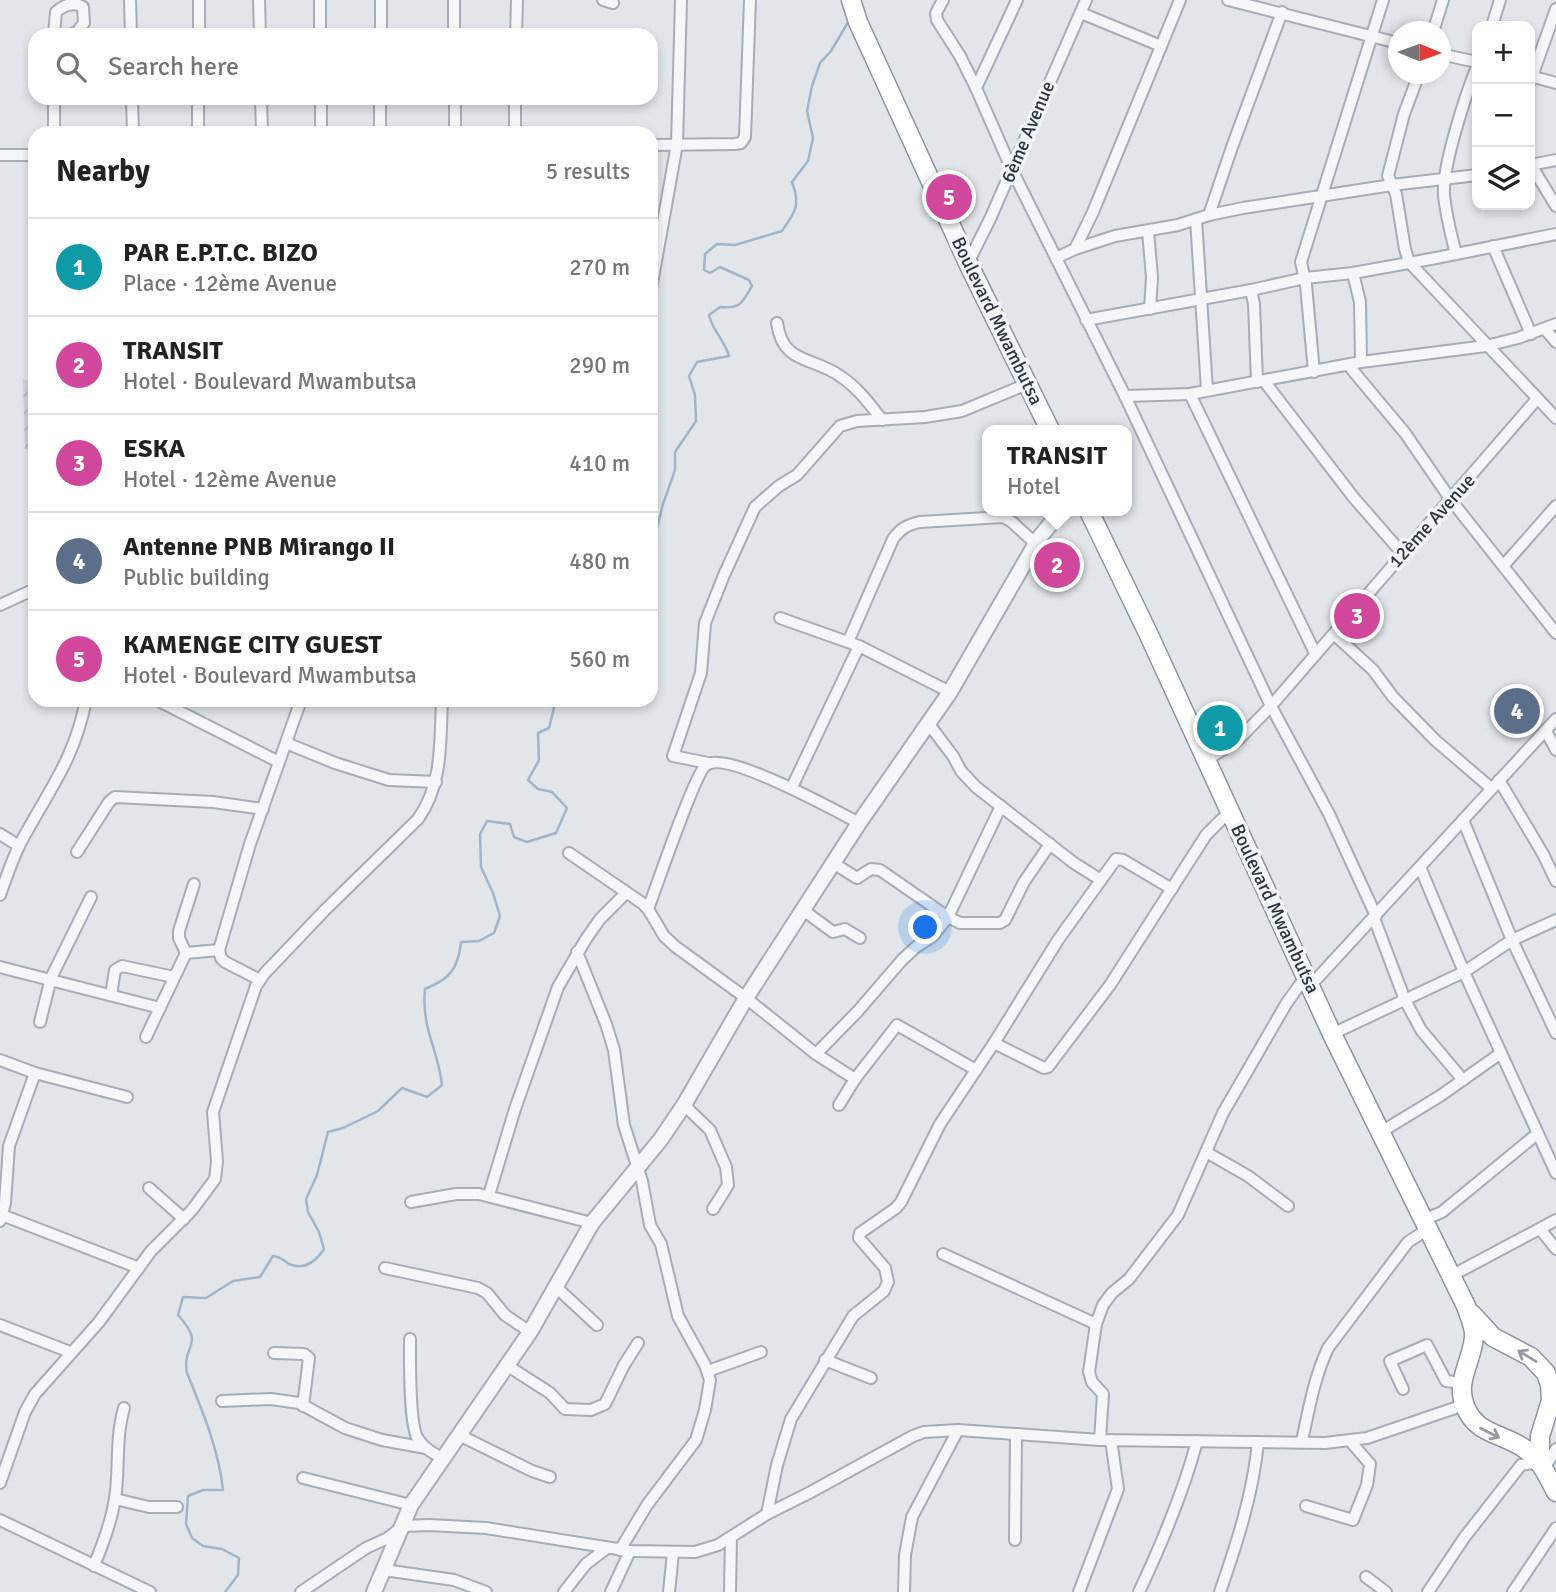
<!DOCTYPE html>
<meta charset="utf-8">
<style>
:root{--surface:#fff;--page:#f2f2f2;--text:#222;--muted:#767676;--line:#e0e0e0;--accent:#c65069}
body{margin:0;font-family:Signika,sans-serif;background:var(--page);color:var(--text)}
.controls{position:absolute;right:21px;top:21px;display:grid;overflow:hidden;border-radius:14px;box-shadow:0 4px 10px #0003}
.controls button{width:63px;height:63px;display:grid;place-items:center;padding:0;border:0;border-bottom:2px solid var(--line);background:var(--surface);color:var(--text);font:35px sans-serif}
.compass{position:absolute;left:1388px;top:21px;width:63px;height:63px;border-radius:50%;background:var(--surface);box-shadow:0 4px 10px #0003;rotate:91deg}
.you{position:absolute;left:926px;top:928px;width:24px;height:24px;margin:-18px;border:5px solid #fff;border-radius:50%;background:#1a73e8;box-shadow:0 0 0 10px #1a73e833}
.badge{display:grid;place-items:center;width:46px;height:46px;border-radius:50%;background:var(--accent);color:#fff;font-size:23px;font-weight:700}
.pin{position:absolute;translate:-50% -50%;border:4px solid #fff;box-shadow:0 2px 7px #0006}
.popup{position:absolute;left:982px;top:425px;width:150px;height:91px;box-sizing:border-box;display:grid;place-content:center;border-radius:14px;background:var(--surface);filter:drop-shadow(0 2px 5px #0005);font-size:23px;white-space:nowrap;color:var(--muted)}
.popup b{font-size:26px;color:var(--text)}
.popup::after{content:'';position:absolute;left:50%;top:100%;margin-left:-14px;border:14px solid transparent;border-top-color:var(--surface)}
.list{margin:0;padding:0;list-style:none}
h2{display:flex;justify-content:space-between;align-items:center;height:91px;margin:0;padding:0 28px;font-size:30px}
h2 small{font-size:23px;font-weight:400;color:var(--muted)}
.list li{display:grid;grid-template-columns:46px 1fr auto;gap:21px;align-items:center;box-sizing:border-box;height:98px;padding:0 28px;border-top:2px solid var(--line)}
.list b{display:block;font-size:26px;white-space:nowrap}
.list p{margin:0;font-size:23px;white-space:nowrap;color:var(--muted)}
.list em{font-size:23px;font-style:normal;color:var(--muted)}
.icon{flex:none;width:38px;height:38px;fill:none;stroke:currentColor;stroke-width:2;stroke-linecap:round;stroke-linejoin:round}
.map{position:relative;flex:none;width:1556px;height:1592px;overflow:hidden}
.search{position:absolute;background:var(--surface);box-shadow:0 4px 10px #0003;left:28px;top:28px;width:630px;height:77px;display:flex;align-items:center;gap:18px;box-sizing:border-box;padding:0 24px;border-radius:21px;color:var(--muted);font-size:26px}
.panel{position:absolute;background:var(--surface);box-shadow:0 4px 10px #0003;left:28px;top:126px;width:630px;height:581px;border-radius:21px}
.map>svg:first-child{display:block}
.industrial{fill:url(#industrial-furrows)}
.lines{fill:none;stroke-linecap:round;stroke-linejoin:round}
.stream{stroke:#a0b5c7;stroke-width:2.5}
.minor-casing{stroke:#a7adb4;stroke-width:14}
.tertiary-casing{stroke:#a7adb4;stroke-width:18}
.trunk-casing{stroke:#8b94a0;stroke-width:21}
.minor{stroke:#f5f6f8;stroke-width:10}
.tertiary{stroke:#f5f6f8;stroke-width:14}
.trunk{stroke:#fff;stroke-width:18}
.oneway{stroke:#959aa0}
.labels{text-anchor:middle;dominant-baseline:central;stroke-width:7;stroke-linejoin:round;paint-order:stroke}
.street-label{font-size:19px;fill:#2b3541;stroke:#f2f5f7}
</style>
<div class="map">
<svg width="1556" height="1592" viewBox="0 0 1556 1592">
<defs>
<pattern id="industrial-furrows" width="10" height="10" patternUnits="userSpaceOnUse" patternTransform="scale(1.75)"><rect width="10" height="10" fill="#d1d5dc"/><path d="M-1 1l2-2M0 10L10 0M9 11l2-2" fill="none" stroke="#b4b7be"/></pattern>
</defs>
<rect width="100%" height="100%" fill="#e2e6ea"/>
<polygon class="industrial" points="35,379 35,449 25,449 23,380"/>
<g class="lines">
<g class="stream">
<path d="M 651,553 L 663,504 L 675,470 L 675,452 L 696,421 L 695,395 L 689,376 L 697,362 L 729,356 C 724,339 713,332 709,315 L 720,307 C 741,309 742,303 752,286 L 749,280 L 720,267 L 710,273 L 704,270 L 705,254 L 717,244 L 735,245 L 782,231 C 795,212 801,206 792,182 L 808,161 L 813,138 L 807,111 L 812,86 L 820,63 L 831,51 L 850,19"/>
<path d="M 225,1592 L 238,1575 L 239,1558 L 222,1549 L 203,1546 L 192,1538 L 186,1524 L 188,1496 L 203,1490 L 223,1490 C 219,1450 202,1410 187,1373 C 181,1344 207,1347 178,1315 L 183,1297 L 206,1298 L 233,1281 L 260,1277 L 273,1256 C 281,1257 283,1260 289,1264 C 305,1271 316,1261 324,1249 L 319,1232 L 308,1212 L 306,1199 L 317,1175 L 328,1132 L 343,1128 L 378,1111 L 402,1088 L 427,1097 L 442,1085 C 438,1049 421,1028 425,989 C 450,979 458,969 461,942 L 479,941 L 494,933 L 500,916 L 493,893 L 481,867 L 480,834 L 487,821 L 510,824 L 514,837 L 527,842 L 556,833 L 567,808 L 552,792 L 538,789 L 528,780 L 539,760 L 538,733 L 549,728 L 556,700"/>
</g>
<defs>
<g id="minor">
<polyline points="130,0 131,35"/>
<polyline points="259,0 260,35"/>
<polyline points="320,0 320,35"/>
<polyline points="454,0 454,35"/>
<polyline points="603,0 613,3"/>
<polyline points="943,0 936,13 937,20 960,56 976,88 1012,170 1125,396 1271,706 1329,814 1376,916"/>
<polyline points="1228,0 1398,43"/>
<polyline points="1081,13 1161,46"/>
<polyline points="1492,26 1500,0"/>
<polyline points="1433,32 1443,0"/>
<path d="M 54,35 L 56,12 C 64,5 73,1 83,7 L 84,23 L 77,32 L 70,35"/>
<polyline points="199,35 199,0"/>
<polyline points="381,35 381,0"/>
<polyline points="516,35 517,0"/>
<polyline points="1440,54 1477,62"/>
<polyline points="1419,74 1404,114 1388,176 1396,194 1405,249 1409,262 1556,418"/>
<polyline points="1530,76 1556,83"/>
<polyline points="1530,82 1556,9"/>
<polyline points="976,88 1017,0"/>
<polyline points="54,98 54,133"/>
<polyline points="132,98 133,133"/>
<polyline points="261,98 262,133"/>
<polyline points="321,98 321,133"/>
<polyline points="455,98 455,133"/>
<polyline points="198,133 198,98"/>
<polyline points="380,133 380,98"/>
<polyline points="515,133 515,98"/>
<polyline points="651,145 735,144 741,143 745,137 750,0"/>
<polyline points="0,155 35,155"/>
<polyline points="1530,165 1556,160"/>
<polyline points="1531,165 1556,206"/>
<polyline points="1209,215 1232,147 1282,12"/>
<polyline points="1196,219 1207,390"/>
<polyline points="1148,231 1152,277 1150,309"/>
<polyline points="1493,246 1531,334"/>
<polyline points="1075,249 1115,236 1178,225 1209,215 1243,208 1392,185 1477,175"/>
<path d="M 1456,254 C 1451,235 1446,215 1444,195 C 1442,167 1466,93 1477,67"/>
<polyline points="1056,258 1075,249 1093,212 1180,0"/>
<polyline points="968,263 990,219 1086,0"/>
<polyline points="1353,273 1360,302 1361,362"/>
<polyline points="651,289 677,144 681,0"/>
<polyline points="1251,290 1254,304 1257,382"/>
<polyline points="1086,320 1251,290 1305,278 1353,273 1436,258 1556,234"/>
<path d="M 777,323 C 783,365 812,356 840,376 C 858,388 869,403 882,420"/>
<polyline points="1545,329 1556,342"/>
<polyline points="1349,366 1405,433 1451,500 1556,633"/>
<polyline points="1314,372 1306,285 1301,262 1383,0"/>
<polyline points="1264,381 1354,498 1402,553"/>
<polyline points="1190,394 1315,653"/>
<polyline points="1125,396 1190,394 1361,362 1486,346 1518,338 1556,324"/>
<polyline points="1504,565 1556,506"/>
<polyline points="0,605 35,589"/>
<polyline points="780,618 859,646 950,692"/>
<polyline points="1334,634 1373,670 1393,697 1435,740 1491,788"/>
<path d="M 848,642 L 893,539 C 901,528 907,525 920,522 L 1003,517 L 1012,522 L 1036,544"/>
<polyline points="157,700 279,762"/>
<polyline points="928,723 953,756 961,771 976,787 1074,863 1101,880"/>
<polyline points="1546,731 1556,750"/>
<polyline points="286,743 335,763 389,780 436,782"/>
<polyline points="1207,760 1239,739 1271,706 1537,399"/>
<polyline points="708,763 673,756 701,673 705,623 724,575 755,507 779,486 797,475 840,426 857,421 925,417 962,411 1027,384"/>
<polyline points="1499,780 1543,854 1556,881"/>
<polyline points="792,787 859,646"/>
<polyline points="1463,820 1512,940 1556,1033"/>
<polyline points="0,834 19,846"/>
<polyline points="77,852 109,802 115,797 213,802 263,809"/>
<polyline points="569,853 642,903 648,909 664,936 676,947 746,998 816,1054 855,1079"/>
<polyline points="833,863 857,878 871,869 880,870 948,917 960,923 1000,923 1005,920 1024,882 1050,844"/>
<polyline points="1420,867 1464,972 1556,1173"/>
<path d="M 0,895 C 6,878 12,860 20,844 C 48,791 74,761 86,700"/>
<path d="M 648,909 C 656,888 695,773 706,765 C 726,750 836,811 859,823"/>
<polyline points="803,910 833,932 845,929 860,938"/>
<polyline points="1374,918 1405,1000 1421,1030 1463,1080"/>
<polyline points="577,952 606,1024 614,1050 624,1125 642,1181 650,1225 661,1244 678,1316 705,1365 710,1380 705,1410 696,1440 647,1505 620,1550"/>
<polyline points="186,953 179,938 179,931 194,884"/>
<polyline points="0,967 160,1008"/>
<polyline points="260,980 225,962 221,958 219,950 250,844 301,700"/>
<polyline points="1311,985 1556,719"/>
<polyline points="111,995 115,970 122,966 174,977"/>
<polyline points="40,1022 51,978 91,897"/>
<polyline points="1332,1034 1464,972 1512,940 1556,920"/>
<polyline points="146,1037 186,953 219,950"/>
<polyline points="994,1043 1044,1068 1048,1067 1110,985 1206,835 1230,811"/>
<polyline points="816,1054 858,1011 902,960 916,947 933,936 948,917 1001,806"/>
<polyline points="0,1060 35,1073 9,1146 5,1203 0,1221"/>
<polyline points="35,1073 127,1097"/>
<polyline points="684,1105 710,1130 726,1167 728,1185 713,1209"/>
<polyline points="839,1105 855,1079 897,1025 976,1070"/>
<polyline points="1381,1132 1440,1096 1501,1053"/>
<polyline points="1206,1152 1248,1176 1288,1206"/>
<polyline points="149,1188 184,1219"/>
<polyline points="489,1195 515,1109 558,987 586,939 600,919 626,893"/>
<polyline points="411,1202 456,1194 479,1194 592,1223"/>
<polyline points="2,1215 139,1268"/>
<polyline points="1423,1220 1442,1212 1537,1134"/>
<polyline points="1540,1229 1556,1249"/>
<polyline points="943,1254 1096,1324"/>
<polyline points="385,1268 478,1288 487,1293 505,1315 530,1332"/>
<polyline points="1451,1276 1556,1220"/>
<polyline points="556,1287 597,1325"/>
<polyline points="0,1325 70,1352"/>
<path d="M 410,1339 C 410,1359 409,1421 417,1437 C 422,1447 433,1453 442,1458"/>
<polyline points="274,1353 304,1354 309,1358 303,1406"/>
<polyline points="825,1360 871,1378"/>
<polyline points="508,1366 550,1393 565,1409 591,1410 605,1404 624,1365 638,1343"/>
<polyline points="708,1371 761,1352"/>
<polyline points="1403,1389 1390,1361 1427,1345 1446,1381 1462,1383"/>
<polyline points="222,1401 271,1399 299,1403 345,1428 382,1440 426,1448"/>
<polyline points="459,1435 532,1471 550,1477"/>
<polyline points="1100,1440 1103,1394 1092,1382 1089,1372 1096,1324 1103,1305 1112,1293 1129,1279 1178,1215 1223,1113 1286,1004 1306,976"/>
<path d="M 1302,1441 C 1309,1409 1314,1378 1328,1348 L 1408,1242 L 1428,1229"/>
<polyline points="1544,1469 1556,1449"/>
<polyline points="303,1478 411,1505"/>
<path d="M 0,1483 L 25,1412 L 35,1394 L 99,1322 L 151,1251 L 192,1210 L 215,1179 L 217,1161 L 213,1112 L 256,986 L 265,973 L 325,910 L 418,819 C 443,784 440,741 442,700"/>
<polyline points="115,1499 149,1507 177,1507"/>
<polyline points="1306,1506 1353,1520 1367,1485 1370,1464 1351,1442"/>
<polyline points="767,1514 777,1465 791,1419 853,1316 884,1291 888,1282 885,1268 859,1238 860,1233 896,1208 901,1202 940,1124 994,1043 1058,940 1116,859 1123,860 1172,889"/>
<polyline points="0,1520 150,1592"/>
<polyline points="1015,1540 1016,1434"/>
<path d="M 94,1566 C 104,1541 113,1517 116,1491 C 119,1463 116,1435 124,1408"/>
<polyline points="384,1570 454,1580 486,1592"/>
<polyline points="1366,1577 1386,1592"/>
<polyline points="301,1592 366,1548 388,1538 403,1526 429,1525 486,1528 630,1551 695,1552 718,1545 767,1514 809,1493 913,1436 924,1432 958,1430 1100,1440 1325,1443 1367,1438 1464,1405"/>
<polyline points="564,1592 586,1564 607,1548"/>
<polyline points="611,1592 630,1551"/>
<polyline points="669,1592 673,1553"/>
<polyline points="730,1592 731,1537"/>
<polyline points="904,1592 905,1555 912,1517 958,1430"/>
<polyline points="1079,1592 1118,1489 1111,1440"/>
<path d="M 1139,1592 C 1162,1543 1183,1494 1197,1441"/>
<path d="M 1220,1592 C 1237,1543 1253,1494 1258,1442"/>
<polyline points="1428,1592 1464,1538 1521,1465 1540,1462"/>
<polyline points="1513,1592 1556,1528"/>
</g>
<polyline id="tertiary" points="374,1592 411,1505 530,1332 592,1223 661,1139 684,1105 746,998 859,823 950,692 1039,538 1061,511"/>
<g id="trunk">
<polyline points="851,0 858,22 968,263 1050,430"/>
<path d="M 1089,511 L 1148,633 L 1332,1034 L 1466,1306 C 1469,1316 1475,1327 1474,1337 C 1472,1362 1455,1381 1465,1406 C 1476,1435 1503,1433 1525,1449 C 1541,1460 1547,1475 1556,1492"/>
<polyline points="1472,1314 1493,1337 1531,1357 1546,1373 1550,1385 1551,1401 1540,1436 1540,1462"/>
</g>
</defs>
<use href="#minor" class="minor-casing"/>
<use href="#tertiary" class="tertiary-casing"/>
<use href="#trunk" class="trunk-casing"/>
<use href="#minor" class="minor"/>
<use href="#tertiary" class="tertiary"/>
<use href="#trunk" class="trunk"/>
</g>
<defs><path id="oneway-shaft" d="M-6 0H5M1.5-3L5.5 0L1.5 3" fill="none" stroke-width="1.6" stroke-linecap="round" stroke-linejoin="round" transform="scale(1.75)"/></defs>
<g class="oneway">
<use href="#oneway-shaft" transform="translate(1527 1356) rotate(-149)"/>
<use href="#oneway-shaft" transform="translate(1490 1433) rotate(27)"/>
</g>
<g class="labels">
<g class="street-label">
<text transform="translate(1028 132) rotate(-67)">6ème Avenue</text>
<text transform="translate(997 321) rotate(64)">Boulevard Mwambutsa</text>
<text transform="translate(1432 521) rotate(-48)">12ème Avenue</text>
<text transform="translate(1275 909) rotate(65)">Boulevard Mwambutsa</text>
</g>
</g>
</svg>
<div class="controls">
<button>+</button>
<button>−</button>
<button><svg class="icon" aria-label="layers" viewBox="0 0 24 24"><path d="M12 4l9 5-9 5-9-5zM3 14l9 5 9-5"/></svg></button>
</div>
<svg class="compass" viewBox="-18 -18 36 36"><path d="M0-13l5 13h-10z" fill="#e53935"/><path d="M0 13l5-13h-10z" fill="#767676"/></svg>
<div class="you"></div>
<div class="pin badge" style="left:1220px;top:728px;background:#0f9aa8">1</div>
<div class="pin badge" style="left:1057px;top:565px;background:#d1479c">2</div>
<div class="popup"><b>TRANSIT</b>Hotel</div>
<div class="pin badge" style="left:1357px;top:616px;background:#d1479c">3</div>
<div class="pin badge" style="left:1517px;top:711px;background:#5c6f8a">4</div>
<div class="pin badge" style="left:949px;top:197px;background:#d1479c">5</div>
<div class="search"><svg class="icon" aria-label="search" viewBox="0 0 24 24"><circle cx="10" cy="10" r="6"/><path d="M15 15l6 6"/></svg>Search here</div>
<section class="panel">
<h2>Nearby<small>5 results</small></h2>
<ul class="list">
<li><span class="badge" style="background:#0f9aa8">1</span><div><b>PAR E.P.T.C. BIZO</b><p>Place · 12ème Avenue</p></div><em>270 m</em></li>
<li><span class="badge" style="background:#d1479c">2</span><div><b>TRANSIT</b><p>Hotel · Boulevard Mwambutsa</p></div><em>290 m</em></li>
<li><span class="badge" style="background:#d1479c">3</span><div><b>ESKA</b><p>Hotel · 12ème Avenue</p></div><em>410 m</em></li>
<li><span class="badge" style="background:#5c6f8a">4</span><div><b>Antenne PNB Mirango II</b><p>Public building</p></div><em>480 m</em></li>
<li><span class="badge" style="background:#d1479c">5</span><div><b>KAMENGE CITY GUEST</b><p>Hotel · Boulevard Mwambutsa</p></div><em>560 m</em></li>
</ul>
</section>
</div>
